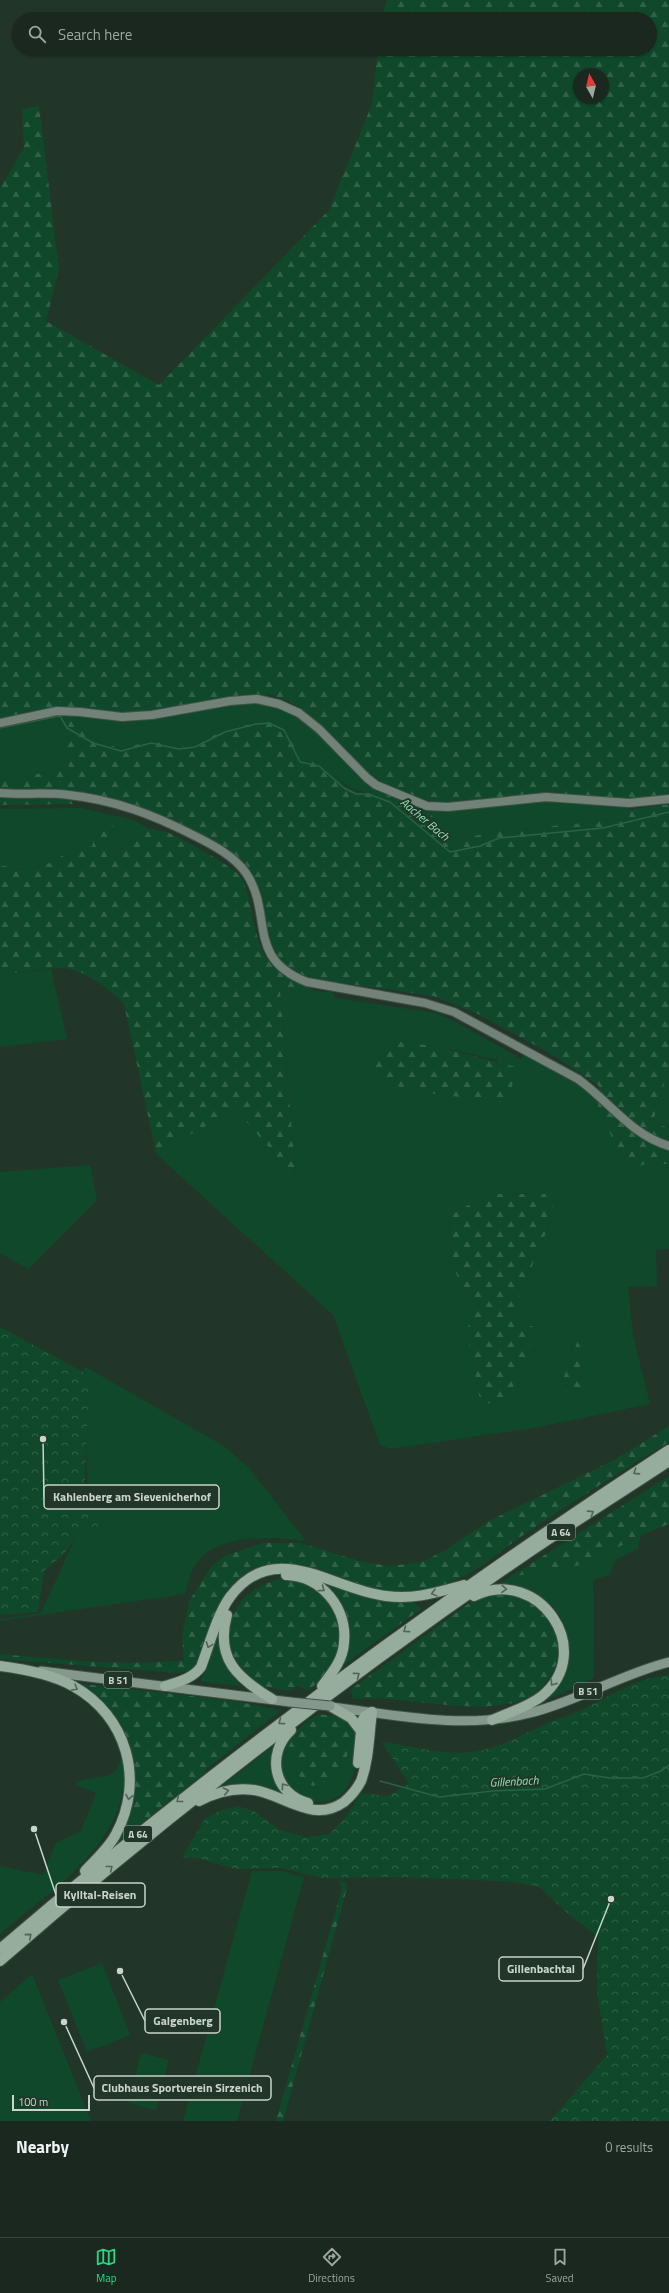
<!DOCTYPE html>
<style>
:root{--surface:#1a281f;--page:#233028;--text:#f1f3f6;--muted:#9fa6a4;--line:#38443d;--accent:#26d886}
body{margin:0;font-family:"Titillium Web",sans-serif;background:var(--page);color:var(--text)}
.compass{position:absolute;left:573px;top:68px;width:36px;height:36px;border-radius:50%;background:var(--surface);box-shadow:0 1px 3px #0004;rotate:352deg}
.scale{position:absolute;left:12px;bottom:10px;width:78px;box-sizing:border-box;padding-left:4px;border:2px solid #c9d4cd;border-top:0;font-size:11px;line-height:14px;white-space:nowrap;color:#c9d4cd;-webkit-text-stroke:3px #223529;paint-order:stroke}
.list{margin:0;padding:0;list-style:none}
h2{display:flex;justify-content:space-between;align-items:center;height:52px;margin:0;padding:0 16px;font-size:17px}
h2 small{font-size:13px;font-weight:400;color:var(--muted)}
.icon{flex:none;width:22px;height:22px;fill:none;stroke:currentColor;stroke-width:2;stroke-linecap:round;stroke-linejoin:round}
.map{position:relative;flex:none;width:669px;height:2121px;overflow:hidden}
.search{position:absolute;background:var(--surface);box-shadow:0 1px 3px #0004;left:12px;right:12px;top:12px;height:44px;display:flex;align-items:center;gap:10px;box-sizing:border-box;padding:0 14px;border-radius:22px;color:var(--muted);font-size:15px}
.sheet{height:116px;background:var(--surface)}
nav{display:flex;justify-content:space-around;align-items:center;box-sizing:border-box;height:56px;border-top:1px solid var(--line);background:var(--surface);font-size:11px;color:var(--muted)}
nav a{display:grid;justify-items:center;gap:2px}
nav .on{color:var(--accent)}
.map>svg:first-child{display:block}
.grass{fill:#10482b;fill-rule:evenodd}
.forest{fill:url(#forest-firs);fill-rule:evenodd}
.park{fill:url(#park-crowns)}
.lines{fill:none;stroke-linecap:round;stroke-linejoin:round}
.stream{stroke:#286342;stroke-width:1.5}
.secondary-casing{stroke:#405247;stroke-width:10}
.primary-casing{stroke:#405247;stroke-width:11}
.highway-casing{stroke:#405247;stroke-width:12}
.secondary{stroke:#738278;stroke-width:8}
.primary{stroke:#85988c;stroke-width:9}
.highway{stroke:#96ac9d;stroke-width:10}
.primary-bridge-casing{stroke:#405247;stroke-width:11;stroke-linecap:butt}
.primary-bridge{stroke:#85988c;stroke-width:9}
.oneway{stroke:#506557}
.labels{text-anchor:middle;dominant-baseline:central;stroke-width:4;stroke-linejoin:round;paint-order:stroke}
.shield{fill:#223529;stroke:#97a49c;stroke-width:1}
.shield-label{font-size:10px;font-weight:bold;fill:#c9d4cd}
.water-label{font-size:12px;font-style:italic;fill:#8ae1ac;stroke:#223529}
.leader{fill:none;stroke:#c9d4cd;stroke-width:1.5}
.callout-dot{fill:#c9d4cd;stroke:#223529;stroke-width:1.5}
.callout{fill:#223529;stroke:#c9d4cd;stroke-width:1.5}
.callout-label{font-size:12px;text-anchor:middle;font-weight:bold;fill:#c9d4cd}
</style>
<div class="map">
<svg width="669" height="2121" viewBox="0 0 669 2121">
<defs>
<pattern id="forest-firs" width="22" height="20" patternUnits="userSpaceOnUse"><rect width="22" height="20" fill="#10482b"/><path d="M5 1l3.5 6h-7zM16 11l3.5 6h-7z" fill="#316249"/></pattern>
<pattern id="park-crowns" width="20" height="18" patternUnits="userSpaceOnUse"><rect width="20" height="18" fill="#10482b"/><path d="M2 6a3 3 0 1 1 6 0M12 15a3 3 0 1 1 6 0" fill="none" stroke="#316249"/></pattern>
</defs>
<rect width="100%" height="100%" fill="#223529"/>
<g class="grass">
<path d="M 246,701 L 261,701 L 299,714 L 372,786 L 370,793 C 335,790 336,762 301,761 L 292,739 L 222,731 L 194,746 L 179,747 L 150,741 L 121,749 L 91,738 L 82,728 L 76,715 Z"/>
<polygon points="59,717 69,768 0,781 0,728"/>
<polygon points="551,799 631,804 624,819 501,831 445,841 438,836 431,811"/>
<path d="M 81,808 L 134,820 L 148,828 C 136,841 126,850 108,852 L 107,841 L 113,826 L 92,847 L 82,842 C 65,854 44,870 22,870 C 15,870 7,866 0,865 L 0,809 Z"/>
<polygon points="51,969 67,1039 0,1047 0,975"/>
<path d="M 280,989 L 332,992 L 336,998 L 435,1013 L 458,1023 L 521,1059 L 527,1050 L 595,1091 L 645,1164 L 669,1164 L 669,1249 L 656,1250 L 657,1286 L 628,1287 L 633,1335 L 650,1404 L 534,1428 L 390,1449 L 380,1445 L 333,1315 L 155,1153 L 236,1110 L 296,1177 ZM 401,1042 L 435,1046 L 497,1060 L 505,1097 L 421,1092 L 394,1085 ZM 526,1193 L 551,1221 L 512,1314 L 513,1321 L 538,1328 L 481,1404 L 467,1334 L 471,1310 L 467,1296 L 447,1255 L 450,1216 L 483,1196 Z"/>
<polygon points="669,1067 669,1127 653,1122"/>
<polygon points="90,1165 97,1200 28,1269 0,1253 0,1172"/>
<path d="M 84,1366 L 224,1446 L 249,1468 L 306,1541 C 272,1536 210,1532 192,1571 C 189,1578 187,1587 185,1594 L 0,1621 L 0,1619 L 41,1613 L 88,1510 Z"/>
<path d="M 641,1535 L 638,1549 L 616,1560 L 609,1575 L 593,1580 L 594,1678 L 545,1701 C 577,1668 578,1616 534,1592 C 523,1586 510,1585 498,1584 L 510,1577 L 587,1564 Z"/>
<polygon points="219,1632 228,1668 241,1686 202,1682 201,1680"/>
<polygon points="350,1639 375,1642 342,1667"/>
<path d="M 320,1714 L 315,1721 L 297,1734 L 288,1755 L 293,1755 L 334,1778 L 344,1770 L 351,1730 L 347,1719 L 358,1734 C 357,1749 358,1767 350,1782 C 325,1832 244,1777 295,1732 C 302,1725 310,1718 320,1714 Z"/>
<polygon points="276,1744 273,1757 293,1799 218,1789"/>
<path d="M 123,1752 C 137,1838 57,1885 0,1934 L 0,1866 L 43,1875 L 56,1843 L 81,1831 L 96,1793 L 76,1785 L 77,1781 L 110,1775 L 117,1769 Z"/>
<polygon points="131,1807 147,1819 109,1850"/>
<polygon points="252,1871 281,1871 304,1877 237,2121 183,2121"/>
<polygon points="102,1963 130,2035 87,2052 58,1980"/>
<polygon points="32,1974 91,2121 0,2121 0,2002"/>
<polygon points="141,2053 169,2060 156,2110 128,2103"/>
</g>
<g class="forest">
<path d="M 387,0 L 669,0 L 669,796 L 633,799 L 550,793 L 453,804 L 419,799 L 370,777 L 326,732 L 291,702 L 272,695 L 247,694 L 182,708 L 128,714 L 84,708 L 0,720 L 0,188 L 24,148 L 22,109 L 39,106 L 59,269 L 46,321 L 159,385 L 329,210 L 372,104 L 378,49 L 650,49 L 650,19 L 381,19 ZM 579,74 L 603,74 L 603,98 L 579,98 Z"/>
<polygon points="76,715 82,728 91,738 121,749 150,741 179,747 194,746 222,731 239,726 269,722 284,728 292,739 301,760 316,762 329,770 345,786 357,792 370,793 372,786 431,811 438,836 445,841 501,831 624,819 628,810 669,804 669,1067 653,1122 669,1128 669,1164 645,1164 628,1171 598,1108 599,1086 553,1055 476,1013 433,996 308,978 284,966 271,945 247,869 232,853 195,831 126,801 72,791 0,788 0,781 69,768 59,717"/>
<polygon points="0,798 70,799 74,804 0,805"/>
<path d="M 107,822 L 113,826 L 107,841 L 108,852 C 126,851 136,841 148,828 C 155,830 162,831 169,833 C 181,838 232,866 239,875 C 246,884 249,899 251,909 C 260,959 269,972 316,991 L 280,990 L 296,1178 L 236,1110 L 156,1153 L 124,1004 C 113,991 80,967 62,968 C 41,968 20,973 0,975 L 0,865 C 7,866 15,870 22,870 C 44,870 65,854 82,842 L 92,847 L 94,838 Z"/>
<path d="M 401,1042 L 435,1046 L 516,1067 L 510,1097 C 481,1101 408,1094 382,1080 C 377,1077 373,1071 370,1067 L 373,1054 Z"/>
<polygon points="499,1194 545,1194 553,1207 551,1221 512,1314 514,1321 538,1328 508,1399 481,1405 467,1334 471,1310 467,1296 447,1255 450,1216 483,1196"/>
<polygon points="578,1340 582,1341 586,1386 584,1389 561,1393 559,1390"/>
<path d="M 669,1426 L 669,1442 C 622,1471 575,1500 529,1531 C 503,1548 477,1573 448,1583 C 427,1591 401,1594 379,1589 C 330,1580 262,1535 225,1595 C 212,1615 205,1641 196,1664 L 189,1671 L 177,1673 L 0,1659 L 0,1654 C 60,1659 123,1667 184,1660 L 182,1637 L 189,1601 L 212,1566 L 225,1556 L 262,1543 L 300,1543 L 363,1562 L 390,1566 L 422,1562 L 444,1551 L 487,1522 L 616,1459 Z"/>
<polygon points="669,1476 669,1524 641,1535 587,1564 510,1577"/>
<path d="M 285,1579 L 305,1583 L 322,1593 L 338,1614 L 341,1649 L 323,1679 L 308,1690 L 297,1686 L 291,1691 C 279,1689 263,1688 252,1682 C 245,1678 240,1670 236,1663 C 214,1625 243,1583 285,1579 Z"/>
<path d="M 318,1581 L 380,1601 L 414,1602 L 421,1609 L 375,1642 L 350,1639 C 347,1611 342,1597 318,1581 Z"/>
<path d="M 491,1594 C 523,1596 532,1597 552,1624 C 560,1636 561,1651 556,1664 C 551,1680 538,1694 522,1700 C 486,1714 425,1701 386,1699 C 375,1698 364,1699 353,1699 L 351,1689 L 468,1604 Z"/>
<polygon points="75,1683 235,1701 280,1710 278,1713 205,1770 206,1772 147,1819 131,1807 134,1776 129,1747"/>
<path d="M 320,1714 L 347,1719 L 352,1730 L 344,1770 L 334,1778 L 313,1786 C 299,1778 293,1772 293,1755 L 287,1755 C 288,1735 310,1728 320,1714 Z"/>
<polygon points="339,1881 346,1882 347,1888 283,2121 276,2121 342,1888"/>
</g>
<g class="park">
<polygon points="0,1327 89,1375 84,1503 99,1527 91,1532 82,1529 64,1554 44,1571 38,1612 0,1615"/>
<path d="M 669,1675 L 669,2121 L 550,2121 L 607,2055 L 597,1991 L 598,1937 L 565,1911 L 540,1887 L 513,1882 L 455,1879 L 392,1877 L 322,1878 L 281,1868 L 236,1869 L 197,1858 L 182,1857 L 205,1819 L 219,1811 L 238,1806 L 254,1811 L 280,1830 L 305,1837 L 330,1834 L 347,1815 L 361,1793 L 387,1796 L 409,1784 L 382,1742 C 412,1746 448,1757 478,1751 C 504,1746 525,1733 548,1723 C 558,1718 568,1716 577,1712 C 608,1698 634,1678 669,1675 Z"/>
</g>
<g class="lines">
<g class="stream">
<polyline points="0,728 60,716 67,728 93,743 121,751 151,743 179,749 195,747 225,732 256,724 269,723 284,730 300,762 319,766 344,788 356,794 368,794 390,802 450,852 480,846 499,838 603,828 669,812"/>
<polyline points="380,1781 439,1797 493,1791 545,1789 584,1774 610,1778 643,1778 661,1771 669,1765"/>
</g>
<defs>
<g id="secondary">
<polyline points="0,723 57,711 80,712 122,717 152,715 230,701 257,699 279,704 299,713 319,729 367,778 376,785 427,806 448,807 546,797 629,803 669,799"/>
<path d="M 0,793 C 23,795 46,792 69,795 C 115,800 154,815 195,836 C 213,845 234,856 246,873 C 274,915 245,958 307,982 L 425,1003 L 454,1012 L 578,1079 C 610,1102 630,1134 669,1146"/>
</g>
<g id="primary">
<polyline points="41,1671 290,1702"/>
<path d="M 331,1707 C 396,1715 465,1730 530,1713 C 578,1701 621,1674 669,1662"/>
</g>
<g id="highway">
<path d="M 286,1575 C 322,1576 348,1609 344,1643 C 343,1660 332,1673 322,1686"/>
<path d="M 474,1596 C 539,1565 597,1651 542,1696 C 528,1707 508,1713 492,1720"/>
<path d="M 227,1615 C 215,1658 237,1678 272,1699"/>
<path d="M 0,1666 C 24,1669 51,1674 73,1686 C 127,1716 145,1780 116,1834 C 109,1848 95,1860 85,1871"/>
<path d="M 165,1686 C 178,1682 192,1679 201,1667 C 209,1646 217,1615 230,1597 C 275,1537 332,1590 386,1596 C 414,1600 438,1592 464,1585"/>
<polyline points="330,1706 351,1718 361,1731"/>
<path d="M 291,1730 C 266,1753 273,1794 308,1803"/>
<polyline points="358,1763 362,1721 365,1716 372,1712"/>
<path d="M 199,1801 C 216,1792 234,1787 254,1790 C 285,1795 313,1824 344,1802 C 351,1796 357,1789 361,1781 C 369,1760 369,1734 372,1712"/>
<path d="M 0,1949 C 212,1767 435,1603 669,1450"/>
<path d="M 0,1961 C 167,1816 342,1680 525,1555 C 572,1523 621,1493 669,1461"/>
</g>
</defs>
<use href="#secondary" class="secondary-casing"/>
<use href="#primary" class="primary-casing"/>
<use href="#highway" class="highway-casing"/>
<use href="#secondary" class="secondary"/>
<use href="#primary" class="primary"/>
<use href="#highway" class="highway"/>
<defs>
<polyline id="primary-bridge" points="290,1702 330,1706"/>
</defs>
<use href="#primary-bridge" class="primary-bridge-casing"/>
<use href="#primary-bridge" class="primary-bridge"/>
</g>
<defs><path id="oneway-chevron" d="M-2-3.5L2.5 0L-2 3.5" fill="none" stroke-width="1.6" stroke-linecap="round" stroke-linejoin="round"/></defs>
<g class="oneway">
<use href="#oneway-chevron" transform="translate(636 1472) rotate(147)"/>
<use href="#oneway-chevron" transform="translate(591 1513) rotate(-33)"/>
<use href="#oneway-chevron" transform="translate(322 1589) rotate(37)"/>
<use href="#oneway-chevron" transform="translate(504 1589) rotate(2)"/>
<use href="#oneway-chevron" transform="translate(434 1593) rotate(165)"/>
<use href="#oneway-chevron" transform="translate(406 1630) rotate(144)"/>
<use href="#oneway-chevron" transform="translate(209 1645) rotate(111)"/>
<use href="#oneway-chevron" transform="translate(357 1675) rotate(-36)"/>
<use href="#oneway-chevron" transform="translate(553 1683) rotate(125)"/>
<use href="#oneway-chevron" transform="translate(75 1688) rotate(30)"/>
<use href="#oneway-chevron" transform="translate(281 1722) rotate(143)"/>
<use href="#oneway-chevron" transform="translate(284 1786) rotate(-126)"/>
<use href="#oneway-chevron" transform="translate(226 1791) rotate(-12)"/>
<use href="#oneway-chevron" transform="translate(129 1797) rotate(101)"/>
<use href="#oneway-chevron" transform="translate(179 1800) rotate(141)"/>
<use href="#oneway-chevron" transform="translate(110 1868) rotate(-39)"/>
<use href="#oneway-chevron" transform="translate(29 1936) rotate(-41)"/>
</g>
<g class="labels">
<g class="shield">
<rect x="547" y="1524" width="28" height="16" rx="3"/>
<rect x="104" y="1672" width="28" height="16" rx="3"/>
<rect x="574" y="1683" width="28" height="16" rx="3"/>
<rect x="124" y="1826" width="28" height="16" rx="3"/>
</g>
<g class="shield-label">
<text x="561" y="1532">A 64</text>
<text x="118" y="1680">B 51</text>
<text x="588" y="1691">B 51</text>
<text x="138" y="1834">A 64</text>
</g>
<g class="water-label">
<text transform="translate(425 819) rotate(40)">Aacher Bach</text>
<text transform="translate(514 1781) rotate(-3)">Gillenbach</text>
</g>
</g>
<path class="leader" d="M43 1439L44 1497M34 1829L56 1895M611 1899L583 1969M120 1971L145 2021M64 2022L94 2088"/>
<g class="callout-dot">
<circle cx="43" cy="1439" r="4"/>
<circle cx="34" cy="1829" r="4"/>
<circle cx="611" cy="1899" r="4"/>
<circle cx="120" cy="1971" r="4"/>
<circle cx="64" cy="2022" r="4"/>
</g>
<g class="callout">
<rect x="44" y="1485" width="175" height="24" rx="4"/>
<rect x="56" y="1883" width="89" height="24" rx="4"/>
<rect x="499" y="1957" width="84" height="24" rx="4"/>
<rect x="145" y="2009" width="75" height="24" rx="4"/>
<rect x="94" y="2076" width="177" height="24" rx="4"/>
</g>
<g class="callout-label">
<text x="132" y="1501">Kahlenberg am Sievenicherhof</text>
<text x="100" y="1899">Kylltal-Reisen</text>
<text x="541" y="1973">Gillenbachtal</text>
<text x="183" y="2025">Galgenberg</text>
<text x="182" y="2092">Clubhaus Sportverein Sirzenich</text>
</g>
</svg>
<svg class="compass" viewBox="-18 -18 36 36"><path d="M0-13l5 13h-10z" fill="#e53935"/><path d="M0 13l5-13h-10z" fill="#9fa6a4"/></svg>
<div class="scale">100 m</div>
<div class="search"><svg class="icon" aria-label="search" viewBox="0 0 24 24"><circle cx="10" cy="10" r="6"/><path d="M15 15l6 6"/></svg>Search here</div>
</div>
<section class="sheet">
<h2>Nearby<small>0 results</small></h2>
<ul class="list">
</ul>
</section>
<nav>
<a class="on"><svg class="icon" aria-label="map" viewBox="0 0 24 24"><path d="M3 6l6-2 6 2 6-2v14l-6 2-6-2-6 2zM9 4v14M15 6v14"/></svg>Map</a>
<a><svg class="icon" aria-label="directions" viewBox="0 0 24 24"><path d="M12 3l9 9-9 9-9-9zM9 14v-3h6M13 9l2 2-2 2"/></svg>Directions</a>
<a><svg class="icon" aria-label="saved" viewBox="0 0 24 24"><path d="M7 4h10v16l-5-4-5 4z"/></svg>Saved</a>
</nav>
